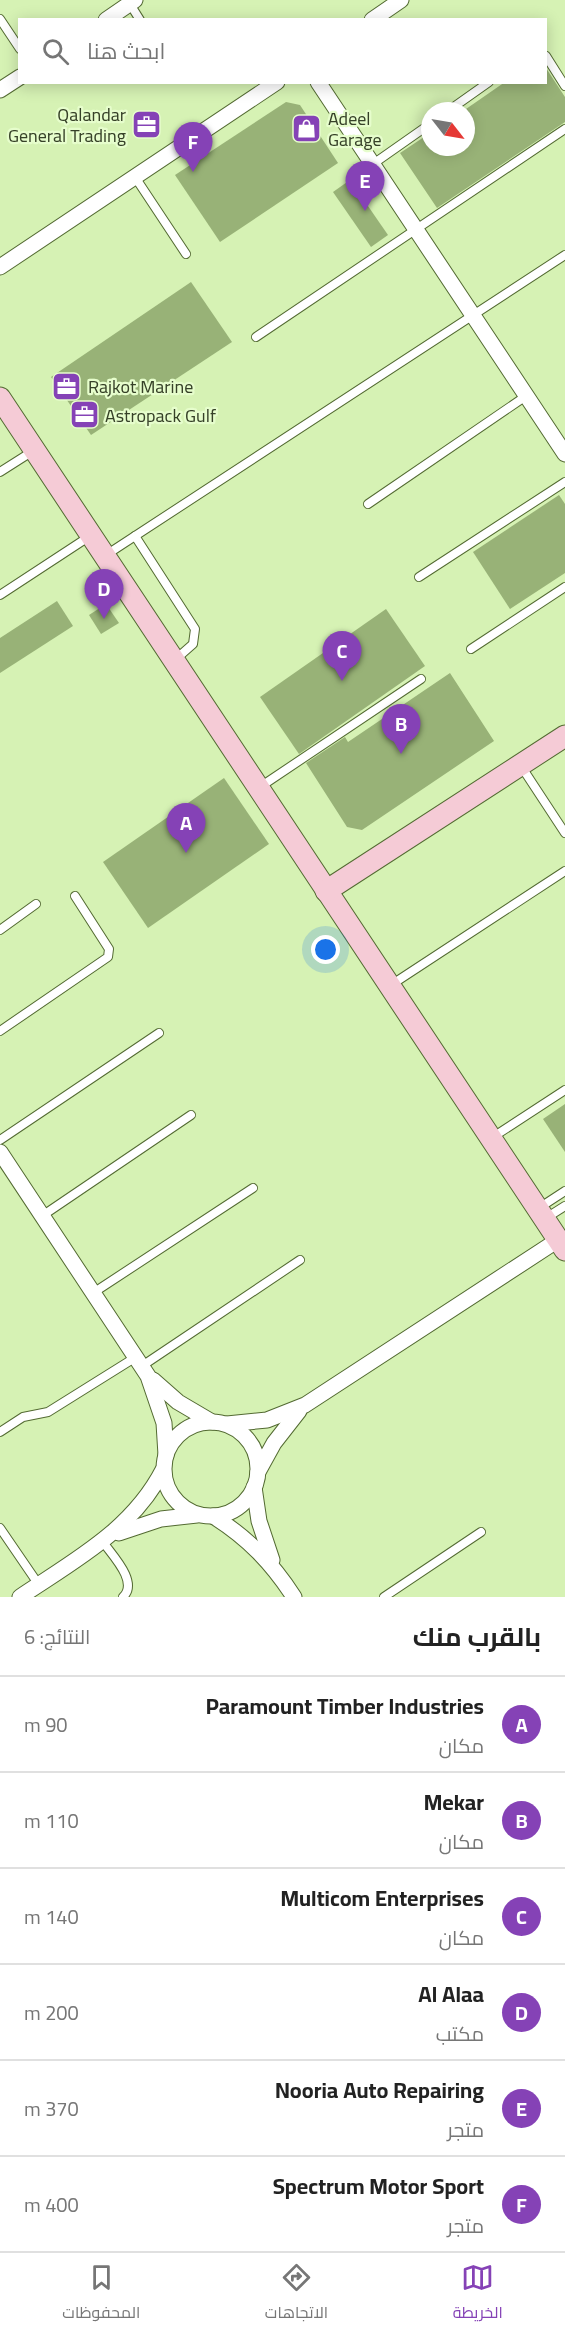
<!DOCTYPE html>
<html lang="ar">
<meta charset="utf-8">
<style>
:root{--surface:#fff;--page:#f2f2f2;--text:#222;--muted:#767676;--line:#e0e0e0;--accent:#8542b6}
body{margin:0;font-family:Georgia,Cairo,serif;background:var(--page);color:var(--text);direction:rtl}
.compass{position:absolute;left:421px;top:102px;width:54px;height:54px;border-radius:50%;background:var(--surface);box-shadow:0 3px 15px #0003;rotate:121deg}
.you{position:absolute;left:326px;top:950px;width:21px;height:21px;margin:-15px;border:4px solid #fff;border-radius:50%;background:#1a73e8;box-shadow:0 0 0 9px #1a73e833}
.badge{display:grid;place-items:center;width:39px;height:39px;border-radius:50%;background:var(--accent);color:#fff;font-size:20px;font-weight:700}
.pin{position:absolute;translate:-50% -50px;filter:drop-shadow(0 2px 3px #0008)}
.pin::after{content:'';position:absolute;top:32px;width:21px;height:18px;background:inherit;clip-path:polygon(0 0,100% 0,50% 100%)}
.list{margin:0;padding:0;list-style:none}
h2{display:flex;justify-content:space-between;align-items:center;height:78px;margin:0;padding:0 24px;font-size:26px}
h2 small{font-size:20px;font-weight:400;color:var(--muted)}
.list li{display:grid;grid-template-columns:39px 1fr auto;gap:18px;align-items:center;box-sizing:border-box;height:96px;padding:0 24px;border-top:2px solid var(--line)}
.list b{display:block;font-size:22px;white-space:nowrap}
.list p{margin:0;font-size:20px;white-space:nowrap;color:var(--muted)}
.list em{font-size:20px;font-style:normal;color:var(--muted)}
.icon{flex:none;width:33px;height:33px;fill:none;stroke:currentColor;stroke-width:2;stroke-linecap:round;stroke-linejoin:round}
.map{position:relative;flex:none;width:565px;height:1597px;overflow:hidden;direction:ltr}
.search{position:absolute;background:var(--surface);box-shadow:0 3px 15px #0003;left:18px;right:18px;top:18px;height:66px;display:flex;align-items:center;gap:15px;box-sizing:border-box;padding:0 21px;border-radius:0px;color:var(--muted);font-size:22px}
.sheet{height:654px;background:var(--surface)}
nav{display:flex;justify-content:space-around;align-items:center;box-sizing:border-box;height:84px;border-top:2px solid var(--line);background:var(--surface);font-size:16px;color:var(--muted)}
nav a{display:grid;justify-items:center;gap:3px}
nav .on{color:var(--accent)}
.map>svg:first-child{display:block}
.building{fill:#98b277}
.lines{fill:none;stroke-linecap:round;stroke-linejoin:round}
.lane-casing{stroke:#536a32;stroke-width:10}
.street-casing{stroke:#536a32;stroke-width:17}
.secondary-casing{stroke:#536a32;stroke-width:23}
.lane{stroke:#fff;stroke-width:8}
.street{stroke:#fff;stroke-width:15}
.secondary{stroke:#f5cbd6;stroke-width:21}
.labels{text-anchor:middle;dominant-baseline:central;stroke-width:4.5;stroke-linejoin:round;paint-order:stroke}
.poi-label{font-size:18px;fill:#364128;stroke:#e6fdcc;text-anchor:start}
</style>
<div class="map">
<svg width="565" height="1597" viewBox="0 0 565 1597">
<rect width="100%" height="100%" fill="#d6f2b4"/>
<g class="building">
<polygon points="546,68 565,97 565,122 437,208 400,153 430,133 430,147 466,147 466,109 505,82 546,82"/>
<polygon points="286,102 300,105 338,163 220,242 175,175"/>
<polygon points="350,180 388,235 371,247 333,192"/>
<polygon points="191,282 232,342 91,435 51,377"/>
<polygon points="559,495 565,504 565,573 510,609 473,552"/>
<polygon points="57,601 73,626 0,673 0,638"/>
<polygon points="106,604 119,623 101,634 89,615"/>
<polygon points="386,609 425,666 299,754 260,697"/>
<polygon points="450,673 494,741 362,830 347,827 306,763 345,737 348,742"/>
<polygon points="224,778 269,844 148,928 103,862"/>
<polygon points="565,1104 565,1152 543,1119"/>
</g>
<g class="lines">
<defs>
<g id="lane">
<polyline points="130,4 140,20"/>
<polyline points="0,19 20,49"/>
<polyline points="546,56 565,86"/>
<polyline points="448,111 489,82"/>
<polyline points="373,164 430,124"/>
<polyline points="135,177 186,254"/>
<polyline points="256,337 565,129"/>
<polyline points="0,472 33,451"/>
<polyline points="368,504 526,396"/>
<polyline points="135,536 195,629 193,644 176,659"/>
<polyline points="106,555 565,255"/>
<polyline points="419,577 565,482"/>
<polyline points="0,595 90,536"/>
<polyline points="471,649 565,587"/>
<polyline points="521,766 565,833"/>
<polyline points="260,787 421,679"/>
<polyline points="0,930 36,904"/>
<polyline points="391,985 565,871"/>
<polyline points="0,1031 108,957 109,949 75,896"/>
<polyline points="493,1137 565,1090"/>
<polyline points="0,1140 159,1033"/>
<polyline points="539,1208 565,1191"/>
<polyline points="42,1216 191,1115"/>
<polyline points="546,1218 565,1206"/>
<polyline points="93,1293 253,1188"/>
<polyline points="142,1366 300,1260"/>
<polyline points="0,1432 23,1417 48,1412 136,1357"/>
<polyline points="0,1528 39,1585"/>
<path d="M 103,1542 C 112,1555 139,1582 123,1597"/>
<polyline points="384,1597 481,1532"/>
</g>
<g id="street">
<polyline points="106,20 135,0"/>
<polyline points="372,20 401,0"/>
<polyline points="318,82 565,454"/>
<polyline points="0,90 20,77"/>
<polyline points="0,267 277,82"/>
<polyline points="0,1152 148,1376 164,1423 166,1455"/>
<polyline points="153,1380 178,1402 212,1422"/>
<circle cx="211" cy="1469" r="47"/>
<polyline points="227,1424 267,1420 305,1405 558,1240"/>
<polyline points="258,1472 274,1443 299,1411"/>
<polyline points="254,1487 259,1521 272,1560"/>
<path d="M 213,1516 C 248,1538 272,1563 294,1597"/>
<polyline points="119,1533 161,1519 197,1515"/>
<path d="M 20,1597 C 75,1560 132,1530 163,1470"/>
</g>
<g id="secondary">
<polyline points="0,398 565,1250"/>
<polyline points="326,891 565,736"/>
</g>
</defs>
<use href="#lane" class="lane-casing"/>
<use href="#street" class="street-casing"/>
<use href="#secondary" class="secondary-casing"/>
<use href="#lane" class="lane"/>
<use href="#street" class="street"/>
<use href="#secondary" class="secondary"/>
</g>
<defs>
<symbol id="office-square" viewBox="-11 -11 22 22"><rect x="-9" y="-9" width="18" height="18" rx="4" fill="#8542b6" stroke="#e6fdcc"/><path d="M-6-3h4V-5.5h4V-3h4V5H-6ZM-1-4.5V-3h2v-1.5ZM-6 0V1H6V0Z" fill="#fff"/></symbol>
<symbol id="shop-square" viewBox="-11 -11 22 22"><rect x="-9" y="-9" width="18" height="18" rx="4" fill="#8542b6" stroke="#e6fdcc"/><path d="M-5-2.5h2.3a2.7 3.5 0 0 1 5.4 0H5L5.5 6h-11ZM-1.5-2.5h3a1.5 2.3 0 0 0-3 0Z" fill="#fff"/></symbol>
</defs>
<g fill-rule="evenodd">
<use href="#office-square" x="130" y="108" width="33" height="33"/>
<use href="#shop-square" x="290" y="112" width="33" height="33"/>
<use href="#office-square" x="50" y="370" width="33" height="33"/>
<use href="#office-square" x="68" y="398" width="33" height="33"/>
</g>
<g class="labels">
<g class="poi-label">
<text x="126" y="114" text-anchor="end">Qalandar<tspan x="126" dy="21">General Trading</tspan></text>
<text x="328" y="118">Adeel<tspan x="328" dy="21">Garage</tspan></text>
<text x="88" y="386">Rajkot Marine</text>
<text x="105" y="415">Astropack Gulf</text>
</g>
</g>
</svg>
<svg class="compass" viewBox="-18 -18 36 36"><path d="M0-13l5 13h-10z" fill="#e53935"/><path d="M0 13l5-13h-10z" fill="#767676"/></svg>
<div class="you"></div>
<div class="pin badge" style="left:186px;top:853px">A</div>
<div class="pin badge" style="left:401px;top:754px">B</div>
<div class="pin badge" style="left:342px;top:681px">C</div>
<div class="pin badge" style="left:104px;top:619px">D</div>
<div class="pin badge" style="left:365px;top:211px">E</div>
<div class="pin badge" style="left:193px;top:172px">F</div>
<div class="search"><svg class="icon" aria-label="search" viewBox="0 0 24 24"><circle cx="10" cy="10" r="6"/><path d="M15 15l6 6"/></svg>ابحث هنا</div>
</div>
<section class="sheet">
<h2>بالقرب منك<small>النتائج: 6</small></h2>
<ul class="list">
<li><span class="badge">A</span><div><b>Paramount Timber Industries</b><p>مكان</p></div><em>90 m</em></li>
<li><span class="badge">B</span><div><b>Mekar</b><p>مكان</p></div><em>110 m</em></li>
<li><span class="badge">C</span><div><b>Multicom Enterprises</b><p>مكان</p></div><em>140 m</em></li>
<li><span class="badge">D</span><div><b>Al Alaa</b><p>مكتب</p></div><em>200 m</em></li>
<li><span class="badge">E</span><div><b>Nooria Auto Repairing</b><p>متجر</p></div><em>370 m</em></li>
<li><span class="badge">F</span><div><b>Spectrum Motor Sport</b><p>متجر</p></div><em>400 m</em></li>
</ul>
</section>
<nav>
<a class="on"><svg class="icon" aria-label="map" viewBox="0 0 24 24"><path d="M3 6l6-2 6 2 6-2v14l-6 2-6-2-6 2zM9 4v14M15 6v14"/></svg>الخريطة</a>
<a><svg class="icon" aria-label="directions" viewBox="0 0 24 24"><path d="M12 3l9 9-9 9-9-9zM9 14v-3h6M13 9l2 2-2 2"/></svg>الاتجاهات</a>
<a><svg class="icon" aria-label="saved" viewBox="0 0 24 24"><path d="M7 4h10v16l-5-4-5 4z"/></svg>المحفوظات</a>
</nav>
